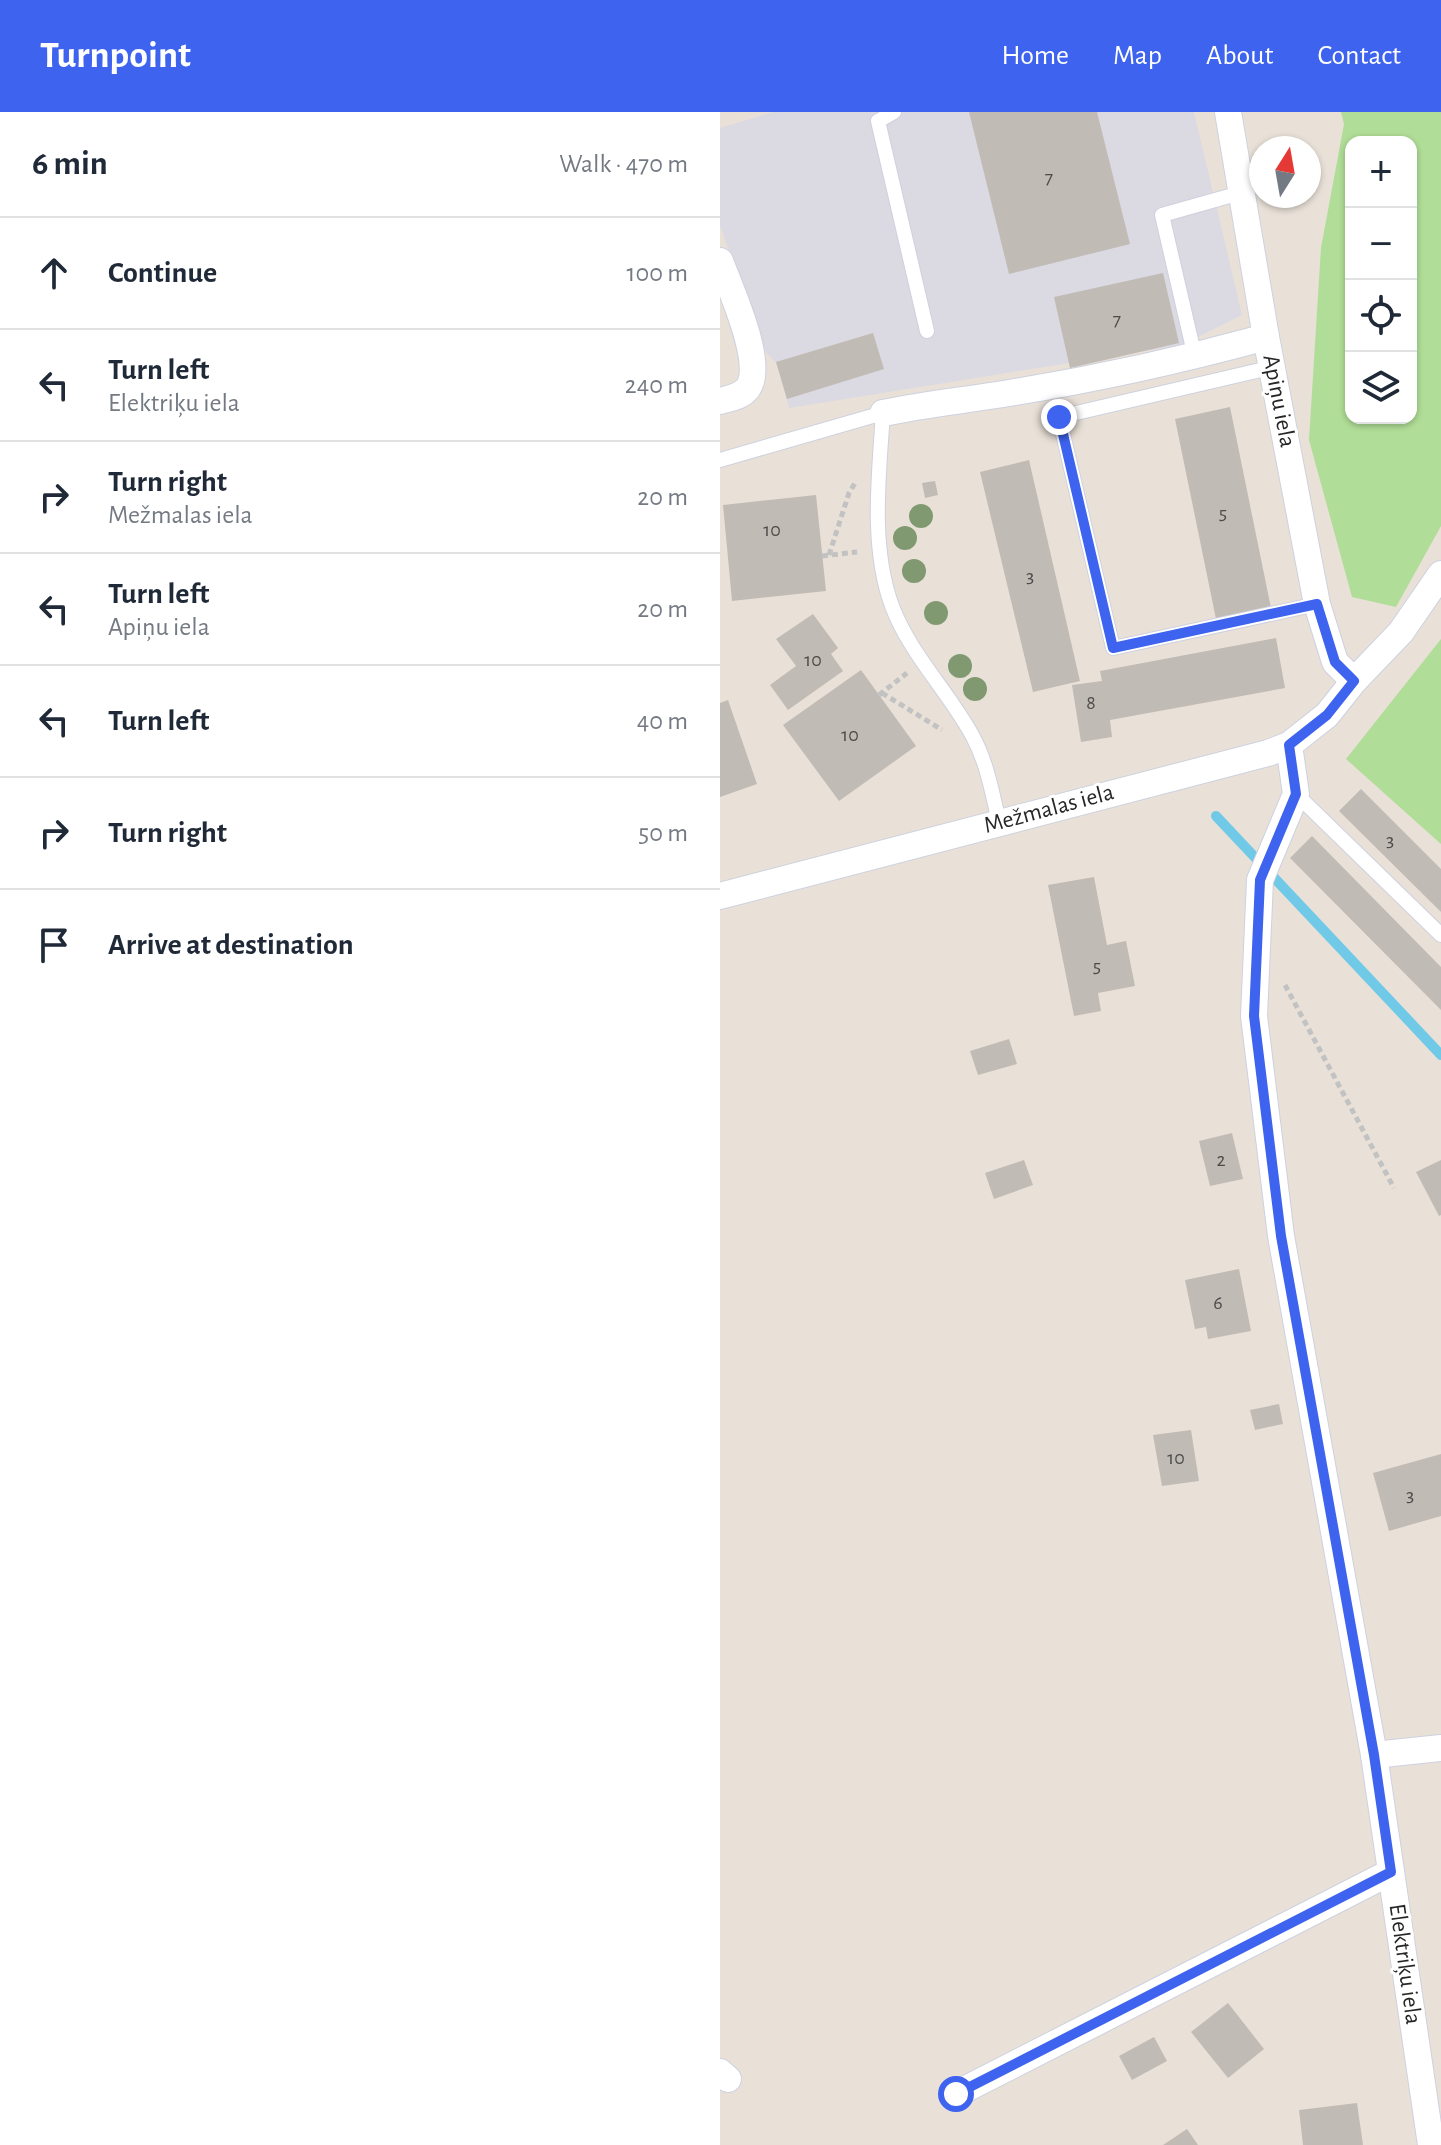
<!DOCTYPE html>
<meta charset="utf-8">
<style>
:root{--surface:#fff;--page:#f2f2f3;--text:#1f2937;--muted:#747a83;--line:#e0e1e3;--accent:#3e63ef}
body{margin:0;font-family:"Alegreya Sans",sans-serif;background:var(--page);color:var(--text)}
.controls{position:absolute;right:24px;top:24px;display:grid;overflow:hidden;border-radius:16px;box-shadow:0 2px 6px #0004}
.controls button{width:72px;height:72px;display:grid;place-items:center;padding:0;border:0;border-bottom:2px solid var(--line);background:var(--surface);color:var(--text);font:40px sans-serif}
.compass{position:absolute;left:529px;top:24px;width:72px;height:72px;border-radius:50%;background:var(--surface);box-shadow:0 2px 6px #0004;rotate:11deg}
.stop{position:absolute;width:24px;height:24px;margin:-18px;border:6px solid #3e63ef;border-radius:50%;background:#fff}
.stop.end{background:#3e63ef;border-color:#fff;box-shadow:0 2px 8px #0008}
.list{margin:0;padding:0;list-style:none}
h2{display:flex;justify-content:space-between;align-items:center;height:104px;margin:0;padding:0 32px;font-size:34px}
h2 small{font-size:26px;font-weight:400;color:var(--muted)}
.list li{display:grid;grid-template-columns:52px 1fr auto;gap:24px;align-items:center;box-sizing:border-box;height:112px;padding:0 32px;border-top:2px solid var(--line)}
.list b{display:block;font-size:30px;white-space:nowrap}
.list p{margin:0;font-size:26px;white-space:nowrap;color:var(--muted)}
.list em{font-size:26px;font-style:normal;color:var(--muted)}
.icon{flex:none;width:44px;height:44px;fill:none;stroke:currentColor;stroke-width:2;stroke-linecap:round;stroke-linejoin:round}
.map{position:relative;flex:none;width:721px;height:2033px;overflow:hidden}
header{display:flex;align-items:center;gap:48px;box-sizing:border-box;height:112px;padding:0 40px;background:var(--accent);color:#fff}
header strong{font-size:38px}
nav{display:flex;gap:44px;margin-inline-start:auto;font-size:28px}
main{display:flex}
aside{flex:1;background:var(--surface)}
.map>svg:first-child{display:block}
.industrial{fill:#dbd9e1}
.green{fill:#b0dd97;fill-rule:evenodd}
.lines{fill:none;stroke-linecap:round;stroke-linejoin:round}
.stream{stroke:#6fc9e7;stroke-width:10}
.building{fill:#c1bbb5}
.service-casing{stroke:#ced1df;stroke-width:16}
.minor-casing{stroke:#ced1df;stroke-width:28}
.path{stroke:#c2c2c2;stroke-width:5;stroke-dasharray:6 4;stroke-linecap:butt}
.service{stroke:#fff;stroke-width:14}
.minor{stroke:#fff;stroke-width:26}
.tree{fill:#809971}
.route{stroke:#3e63ef;stroke-width:10}
.labels{text-anchor:middle;dominant-baseline:central;stroke-width:6;stroke-linejoin:round;paint-order:stroke}
.number-label{font-size:20px;fill:#4d4b4a}
.street-label{font-size:24px;fill:#262626;stroke:#fff}
</style>
<header>
<strong>Turnpoint</strong>
<nav><a>Home</a><a>Map</a><a>About</a><a>Contact</a></nav>
</header>
<main>
<aside>
<h2>6 min<small>Walk · 470 m</small></h2>
<ul class="list">
<li><svg class="icon" aria-label="ahead" viewBox="0 0 24 24"><path d="M12 20V5M6 11l6-6 6 6"/></svg><div><b>Continue</b></div><em>100 m</em></li>
<li><svg class="icon" aria-label="left" viewBox="0 0 24 24"><path d="M17 20v-9H6M10 6l-5 5 5 5"/></svg><div><b>Turn left</b><p>Elektriķu iela</p></div><em>240 m</em></li>
<li><svg class="icon" aria-label="right" viewBox="0 0 24 24"><path d="M7 20v-9h11M14 6l5 5-5 5"/></svg><div><b>Turn right</b><p>Mežmalas iela</p></div><em>20 m</em></li>
<li><svg class="icon" aria-label="left" viewBox="0 0 24 24"><path d="M17 20v-9H6M10 6l-5 5 5 5"/></svg><div><b>Turn left</b><p>Apiņu iela</p></div><em>20 m</em></li>
<li><svg class="icon" aria-label="left" viewBox="0 0 24 24"><path d="M17 20v-9H6M10 6l-5 5 5 5"/></svg><div><b>Turn left</b></div><em>40 m</em></li>
<li><svg class="icon" aria-label="right" viewBox="0 0 24 24"><path d="M7 20v-9h11M14 6l5 5-5 5"/></svg><div><b>Turn right</b></div><em>50 m</em></li>
<li><svg class="icon" aria-label="arrive" viewBox="0 0 24 24"><path d="M6 21V4h12l-3 4 3 4H6"/></svg><div><b>Arrive at destination</b></div></li>
</ul>
</aside>
<div class="map">
<svg width="721" height="2033" viewBox="0 0 721 2033">
<rect width="100%" height="100%" fill="#e9e1d8"/>
<polygon class="industrial" points="53,0 474,0 522,203 462,233 69,296 57,252 46,240 0,114 0,16"/>
<g class="green">
<path d="M 621,0 L 721,0 L 721,414 L 676,495 L 632,485 L 589,328 L 601,136 L 624,12 ZM 631,30 L 691,30 L 691,306 L 631,306 Z"/>
<polygon points="721,527 721,732 626,647"/>
</g>
<g class="lines">
<polyline class="stream" points="496,704 721,943"/>
</g>
<g class="building">
<polygon points="249,0 377,0 410,132 289,162"/>
<polygon points="443,161 459,231 350,256 334,185"/>
<polygon points="153,221 164,257 67,287 56,250"/>
<polygon points="510,295 551,496 496,507 455,307"/>
<polygon points="309,348 360,569 313,580 260,360"/>
<polygon points="215,369 218,383 205,386 202,371"/>
<polygon points="96,383 106,479 12,489 3,393"/>
<polygon points="93,502 118,536 111,542 123,559 68,598 50,573 76,554 56,527"/>
<polygon points="556,526 565,576 390,608 392,625 361,630 352,573 382,569 380,559"/>
<polygon points="141,558 196,634 119,689 63,613"/>
<polygon points="8,588 37,672 0,685 0,591"/>
<polygon points="641,677 721,757 721,800 619,699"/>
<polygon points="592,724 721,855 721,898 570,746"/>
<polygon points="374,765 387,833 406,829 415,874 378,881 381,899 354,904 328,773"/>
<polygon points="289,927 297,952 258,963 250,939"/>
<polygon points="512,1021 523,1067 490,1074 479,1029"/>
<polygon points="304,1048 313,1073 274,1087 265,1061"/>
<polygon points="721,1048 721,1103 719,1104 696,1060"/>
<polygon points="519,1157 531,1219 488,1227 486,1215 475,1217 465,1168"/>
<polygon points="559,1292 563,1312 535,1318 530,1298"/>
<polygon points="471,1318 479,1369 442,1374 433,1323"/>
<polygon points="721,1342 721,1404 669,1419 653,1361"/>
<polygon points="508,1891 544,1937 508,1966 471,1920"/>
<polygon points="434,1925 447,1949 412,1968 399,1944"/>
<polygon points="637,1991 643,2033 583,2033 579,1998"/>
<polygon points="467,2017 478,2033 443,2033"/>
</g>
<g class="lines">
<defs>
<g id="service">
<polyline points="174,0 158,9 207,219"/>
<polyline points="475,245 442,103 520,81"/>
<polyline points="553,255 339,305 393,536 597,492"/>
<path d="M 0,348 L 163,301 C 159,362 150,435 172,494 C 190,542 228,579 252,623 C 267,650 272,680 279,710"/>
<polyline points="576,682 721,823"/>
</g>
<g id="minor">
<polyline points="508,0 546,225 597,492 615,550 634,569"/>
<path d="M 0,149 C 10,176 45,251 28,276 C 21,285 10,286 0,289"/>
<path d="M 163,301 C 205,292 247,288 289,281 C 376,267 462,248 546,225"/>
<polyline points="569,633 576,682 540,768 534,904 561,1124 654,1643 711,2033"/>
<polyline points="0,784 548,641 569,633 607,603 634,569 681,520 721,462"/>
<polyline points="654,1643 721,1636"/>
<polyline points="0,1960 8,1967"/>
<polyline points="236,1982 671,1760"/>
</g>
</defs>
<use href="#service" class="service-casing"/>
<use href="#minor" class="minor-casing"/>
<g class="path">
<polyline points="109,443 129,381 135,371"/>
<polyline points="102,444 137,440"/>
<polyline points="162,581 222,618"/>
<polyline points="159,583 187,561"/>
<polyline points="565,873 674,1076"/>
</g>
<use href="#service" class="service"/>
<use href="#minor" class="minor"/>
</g>
<g class="tree">
<circle cx="201" cy="404" r="12"/>
<circle cx="185" cy="426" r="12"/>
<circle cx="194" cy="459" r="12"/>
<circle cx="216" cy="501" r="12"/>
<circle cx="240" cy="554" r="12"/>
<circle cx="255" cy="577" r="12"/>
</g>
<g class="lines">
<polyline class="route" points="236,1982 671,1760 654,1643 561,1124 534,904 540,768 576,682 569,633 607,603 634,569 615,550 597,492 393,536 339,305"/>
</g>
<g class="labels">
<g class="number-label">
<text x="329" y="66">7</text>
<text x="397" y="208">7</text>
<text x="503" y="401">5</text>
<text x="52" y="418">10</text>
<text x="310" y="464">3</text>
<text x="93" y="548">10</text>
<text x="371" y="591">8</text>
<text x="130" y="623">10</text>
<text x="670" y="728">3</text>
<text x="377" y="854">5</text>
<text x="501" y="1048">2</text>
<text x="498" y="1191">6</text>
<text x="456" y="1346">10</text>
<text x="690" y="1383">3</text>
</g>
<g class="street-label">
<text transform="translate(559 289) rotate(79)">Apiņu iela</text>
<text transform="translate(329 697) rotate(-15)">Mežmalas iela</text>
<text transform="translate(685 1852) rotate(82)">Elektriķu iela</text>
</g>
</g>
</svg>
<div class="controls">
<button>+</button>
<button>−</button>
<button><svg class="icon" aria-label="locate" viewBox="0 0 24 24"><circle cx="12" cy="12" r="6"/><path d="M12 2v4M12 18v4M2 12h4M18 12h4"/></svg></button>
<button><svg class="icon" aria-label="layers" viewBox="0 0 24 24"><path d="M12 4l9 5-9 5-9-5zM3 14l9 5 9-5"/></svg></button>
</div>
<svg class="compass" viewBox="-18 -18 36 36"><path d="M0-13l5 13h-10z" fill="#e53935"/><path d="M0 13l5-13h-10z" fill="#747a83"/></svg>
<div class="stop" style="left:236px;top:1982px"></div>
<div class="stop end" style="left:339px;top:305px"></div>
</div>
</main>
